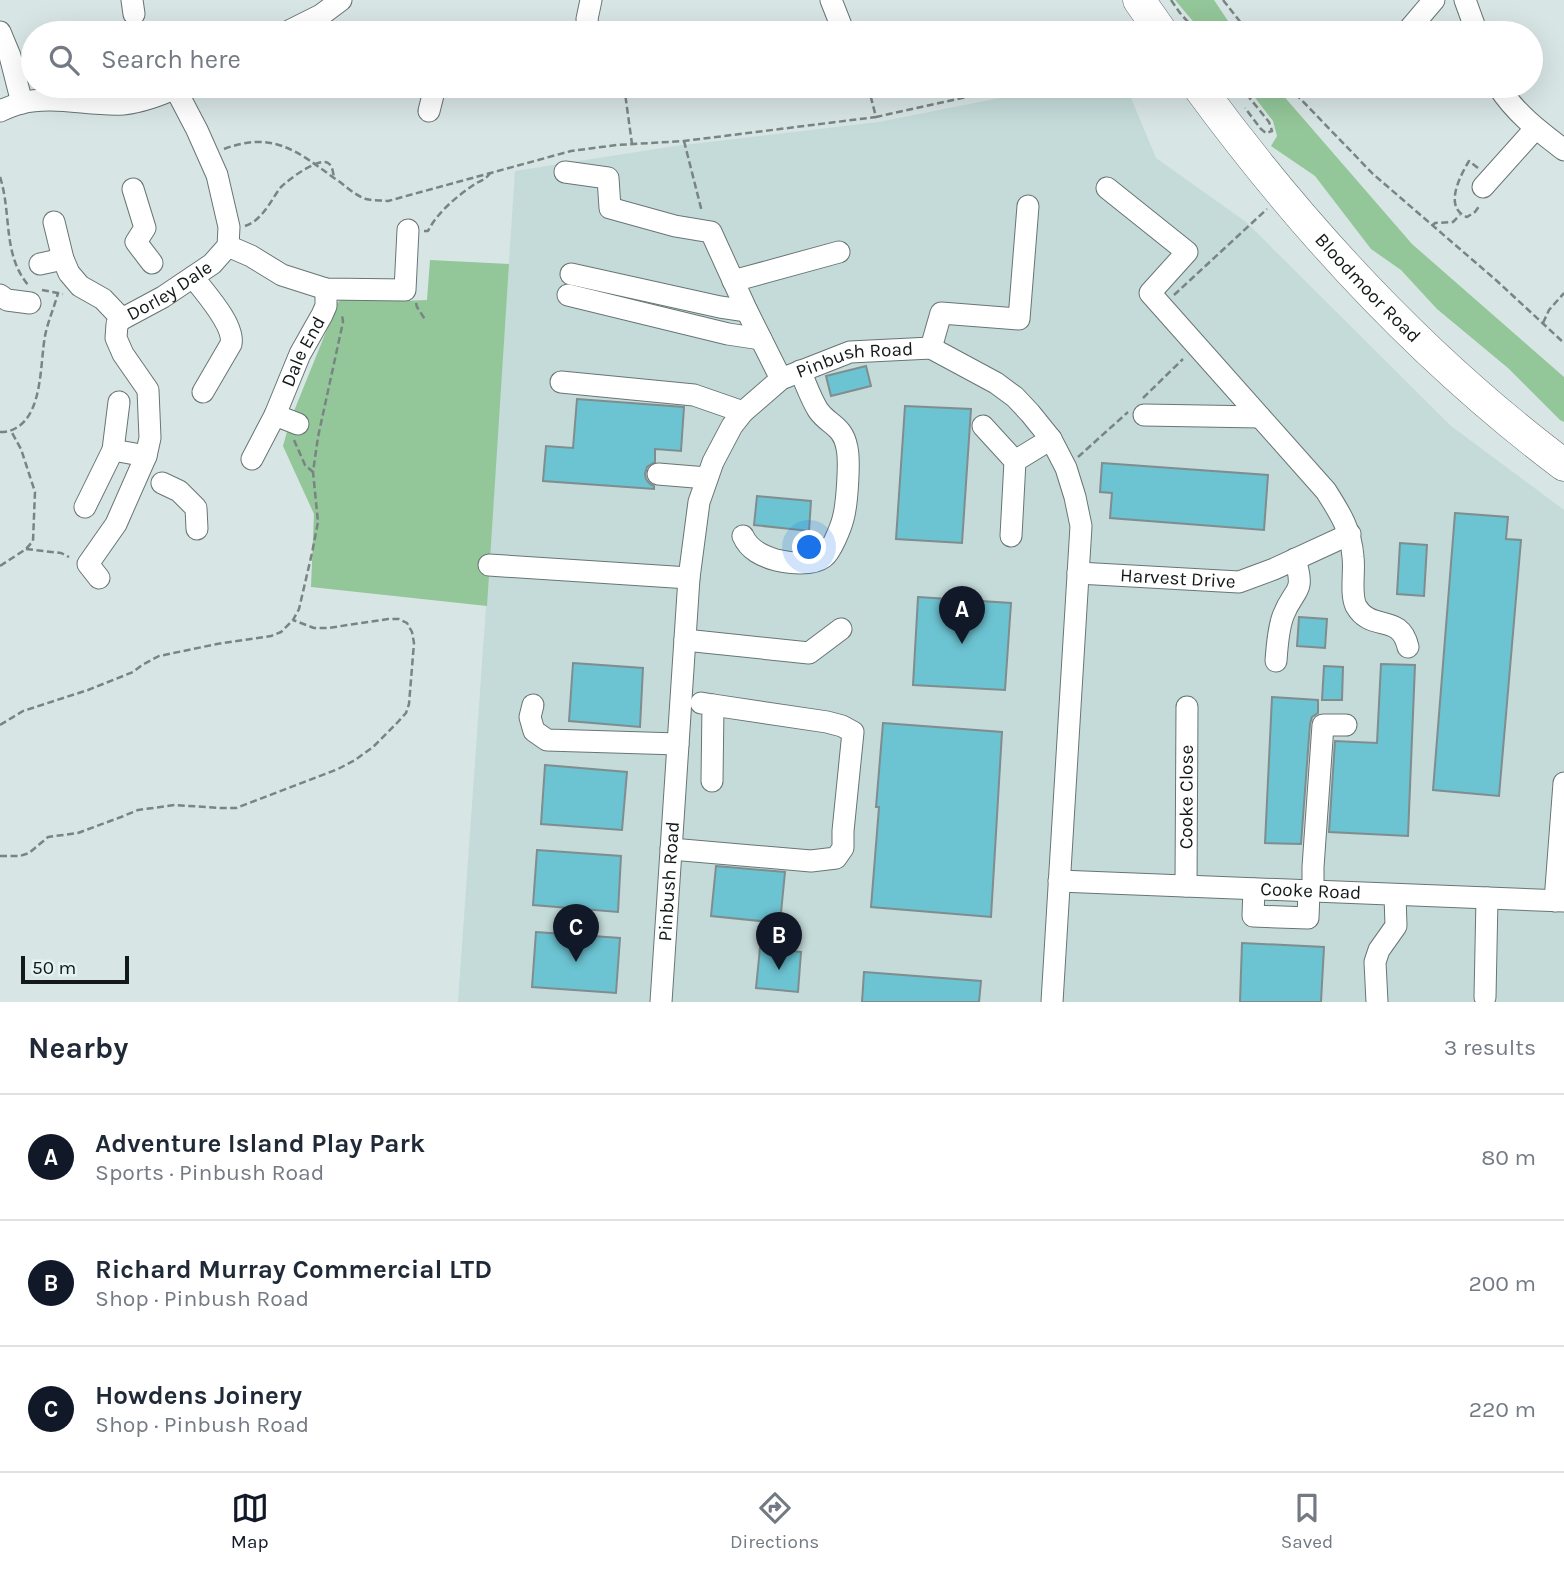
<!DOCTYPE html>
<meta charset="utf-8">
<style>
:root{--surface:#fff;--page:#f6f6f7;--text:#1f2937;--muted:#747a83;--line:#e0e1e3;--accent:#111827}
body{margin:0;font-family:Karla,sans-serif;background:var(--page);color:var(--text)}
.scale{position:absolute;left:21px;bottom:18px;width:108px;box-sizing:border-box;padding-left:7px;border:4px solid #131818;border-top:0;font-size:19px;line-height:24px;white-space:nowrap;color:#131818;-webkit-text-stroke:5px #e4f2f1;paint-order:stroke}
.you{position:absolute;left:810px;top:548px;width:24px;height:24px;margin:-18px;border:5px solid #fff;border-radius:50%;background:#1a73e8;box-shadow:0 0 0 10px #1a73e833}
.badge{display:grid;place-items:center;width:46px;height:46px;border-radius:50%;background:var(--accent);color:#fff;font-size:23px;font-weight:700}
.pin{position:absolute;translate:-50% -58px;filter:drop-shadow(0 2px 4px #0008)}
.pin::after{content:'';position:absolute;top:37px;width:24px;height:21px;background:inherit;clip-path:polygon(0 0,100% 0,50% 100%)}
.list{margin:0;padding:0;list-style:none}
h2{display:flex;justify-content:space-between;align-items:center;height:91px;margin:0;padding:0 28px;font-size:30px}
h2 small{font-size:23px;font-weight:400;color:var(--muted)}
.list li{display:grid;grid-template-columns:46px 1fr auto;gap:21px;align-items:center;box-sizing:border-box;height:126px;padding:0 28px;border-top:2px solid var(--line)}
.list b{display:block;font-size:26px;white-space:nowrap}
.list p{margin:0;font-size:23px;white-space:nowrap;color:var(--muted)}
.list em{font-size:23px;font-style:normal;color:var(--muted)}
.icon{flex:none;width:38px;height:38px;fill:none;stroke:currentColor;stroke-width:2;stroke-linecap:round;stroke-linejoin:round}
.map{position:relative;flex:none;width:1564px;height:1002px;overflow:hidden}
.search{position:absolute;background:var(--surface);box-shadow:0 7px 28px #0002;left:21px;right:21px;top:21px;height:77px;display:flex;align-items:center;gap:18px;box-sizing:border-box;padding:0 24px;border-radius:38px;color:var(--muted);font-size:26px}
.sheet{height:469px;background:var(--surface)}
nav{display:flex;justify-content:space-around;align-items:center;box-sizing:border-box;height:98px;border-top:2px solid var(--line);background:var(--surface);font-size:19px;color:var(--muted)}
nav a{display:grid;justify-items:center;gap:4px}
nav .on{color:var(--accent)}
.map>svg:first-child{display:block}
.built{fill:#c4dbd9}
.green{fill:#93c698}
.building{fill:#6cc3d2;stroke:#808d8f;stroke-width:2}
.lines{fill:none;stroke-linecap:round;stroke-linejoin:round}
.minor-casing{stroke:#687574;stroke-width:23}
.highway-casing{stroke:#687574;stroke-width:33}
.path{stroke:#7a8483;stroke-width:2.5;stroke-dasharray:7 3.5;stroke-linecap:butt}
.minor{stroke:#fff;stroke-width:21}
.highway{stroke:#fff;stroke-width:32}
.labels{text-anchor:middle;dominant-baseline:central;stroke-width:5;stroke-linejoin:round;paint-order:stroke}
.street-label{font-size:19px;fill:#131818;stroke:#e4f2f1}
</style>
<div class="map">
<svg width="1564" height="1002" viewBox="0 0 1564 1002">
<rect width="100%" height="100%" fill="#d7e5e4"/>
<polygon class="built" points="1059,86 1126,86 1156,158 1246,222 1451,426 1564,510 1564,1002 458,1002 489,565 515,171 675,146 879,122"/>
<g class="green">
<polygon points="1175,0 1214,0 1236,33 1203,33"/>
<polygon points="1246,86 1275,86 1412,244 1564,377 1564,422 1560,420 1508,368 1437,309 1401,270 1371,249 1315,176 1271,146 1277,136 1273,121"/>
<polygon points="430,260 509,264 487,606 311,587 314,514 283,446 290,421 338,302 344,298 401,301 427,300"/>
</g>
<g class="building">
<polygon points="866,366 871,386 831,396 826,376"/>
<polygon points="577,399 684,407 681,451 655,449 655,462 647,467 645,474 646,479 650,484 654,486 654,489 543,481 546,446 573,448"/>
<polygon points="905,406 971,409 962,543 896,539"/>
<polygon points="1102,463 1268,475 1264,530 1110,518 1112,493 1100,492"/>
<polygon points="757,496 811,501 809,531 754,525"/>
<polygon points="1455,513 1508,517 1506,539 1521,540 1499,796 1433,790"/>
<polygon points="1400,543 1427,545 1424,596 1397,594"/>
<polygon points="918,597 1011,603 1005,690 913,685"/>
<polygon points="1299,617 1327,619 1325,648 1297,646"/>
<polygon points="573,663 643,668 640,727 569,721"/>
<polygon points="1381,664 1415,665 1408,836 1329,832 1335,741 1377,743"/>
<polygon points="1324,666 1343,667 1342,700 1322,700"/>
<polygon points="1272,697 1318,700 1318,713 1312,717 1310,724 1301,844 1265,843"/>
<polygon points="883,723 1002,732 991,917 871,907 879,807 876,807"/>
<polygon points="545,765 627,772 622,830 541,824"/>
<polygon points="537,850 621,856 618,912 533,905"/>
<polygon points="716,866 785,872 780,923 711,916"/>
<polygon points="536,932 620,938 616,993 532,987"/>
<polygon points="1242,943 1324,947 1321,1002 1240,1002"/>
<polygon points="760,948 801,952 798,992 756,988"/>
<polygon points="864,972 981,981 979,1002 862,1002"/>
</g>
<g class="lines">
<defs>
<g id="minor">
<polyline points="132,0 134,14"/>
<polyline points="831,0 844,33"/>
<polyline points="1465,0 1477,33"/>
<polyline points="0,32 10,56 22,103"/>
<polyline points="285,33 321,15 341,0"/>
<polyline points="589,33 587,19 591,0"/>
<polyline points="1406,33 1434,0"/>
<path d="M 1498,86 C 1515,113 1539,131 1564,150"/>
<path d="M 0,111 C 7,108 14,105 21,103 C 54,95 90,106 123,104 C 142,102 163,94 180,86"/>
<polyline points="429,111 435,87 438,86"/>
<polyline points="565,172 608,178 610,208 675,226 711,232 747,311 781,379"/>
<polyline points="1483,187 1535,129"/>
<path d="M 1107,188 L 1187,252 L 1150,293 L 1326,491 C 1340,513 1351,530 1353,557 C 1355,570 1350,594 1356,606 C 1371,633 1400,612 1408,647"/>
<polyline points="133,189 145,228 136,242 152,263"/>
<polyline points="54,222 63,259 69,273 80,286 103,299 122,319"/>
<polyline points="228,246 251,256 282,275 326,289 405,290 408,230"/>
<polyline points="40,264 63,259"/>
<polyline points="571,274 720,307 747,311"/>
<path d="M 193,277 C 205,293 235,325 231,344 L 203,392"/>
<polyline points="733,281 839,252"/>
<polyline points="0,295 7,300 30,303"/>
<polyline points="568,295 728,334 761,339"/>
<polyline points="931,348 941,313 1019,319 1028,206"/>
<polyline points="561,382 694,395 743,412"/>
<polyline points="119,402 113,450 146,456"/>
<polyline points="275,415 298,424"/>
<polyline points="1144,415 1260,417"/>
<polyline points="983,426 1015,461"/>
<path id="s1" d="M 252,459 L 275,415 L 300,354 L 322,315 L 326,306 L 326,289"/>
<polyline points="658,474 707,478"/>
<polyline points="162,483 179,491 196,508 197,529"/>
<polyline points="85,507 113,450"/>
<path d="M 743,536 C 749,550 762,556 776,560 C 790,563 812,566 824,557 C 831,552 841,527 843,519 C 847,505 850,462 847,448 C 843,425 828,425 818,410 C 811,399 806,384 800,371"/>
<polyline points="1011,536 1015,461 1051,439"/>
<polyline points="489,565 689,578"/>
<path id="s2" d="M 1078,573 L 1239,582 L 1274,569 L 1350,534"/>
<path id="s3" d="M 99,578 L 88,564 L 116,524 L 146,456 L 150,438 L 148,390 L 123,354 L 116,338 L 117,324 L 122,319 L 163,297 L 212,264 L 228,246 L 229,227 L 217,175 L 197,130 L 175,88"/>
<polyline points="685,640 809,653 841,629"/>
<path d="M 1276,661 C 1277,647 1278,630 1283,616 C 1294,587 1306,595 1295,559"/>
<polyline points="701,703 713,705 712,781"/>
<polyline points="533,705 530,717 534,731 547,740 678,744"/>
<polyline points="671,849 811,861 836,858 843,848 843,831 853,732 842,726 827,722 713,705"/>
<path id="s4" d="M 1059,881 L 1564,901"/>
<path id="s5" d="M 1186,886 L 1187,707"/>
<polyline points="1254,889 1253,916 1308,918 1309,891"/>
<polyline points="1313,891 1313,867 1323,725 1346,725"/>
<polyline points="1555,901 1564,783"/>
<polyline points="1485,997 1487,898"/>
<path id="s6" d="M 661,1002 L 689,578 L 699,502 L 713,462 L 732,426 L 743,412 L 781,379 L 850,352 L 931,348 L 996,383 L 1015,397 L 1030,413 L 1051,439 L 1066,468 L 1075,497 L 1081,526 L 1052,1002"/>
<polyline points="1377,1002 1375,962 1379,950 1396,926 1395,895"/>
</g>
<g id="highway">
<polyline points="1139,0 1162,33"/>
<path id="s7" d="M 1198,86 C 1302,228 1423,359 1564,465"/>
</g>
</defs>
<use href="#minor" class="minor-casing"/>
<use href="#highway" class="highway-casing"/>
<g class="path">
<polyline points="1171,0 1180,13 1198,33"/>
<polyline points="1223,0 1249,33"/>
<polyline points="1322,33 1324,30 1328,33"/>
<polyline points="624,86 632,144"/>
<polyline points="868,86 876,117 1016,86"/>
<polyline points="1240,86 1269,122 1272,131 1266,133 1261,129 1245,108"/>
<polyline points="1288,86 1373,174 1497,281 1564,343"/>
<polyline points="684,141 702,212"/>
<path d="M 224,149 C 272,131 296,150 334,178 C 345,185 354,195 366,199 C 373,201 381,200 388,201 L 571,151 L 617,145 L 684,141 L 876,117"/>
<path d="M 1478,168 L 1469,161 C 1460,176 1443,208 1467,217 L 1475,212 L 1480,205"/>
<path d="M 0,177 C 12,214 2,255 29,286"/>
<path d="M 245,226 C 250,224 254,222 258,218 C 268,209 273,197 281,187 C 288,180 318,157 328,163 C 333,166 333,173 334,178"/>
<polyline points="1432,226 1435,223 1453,222 1460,215"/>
<path d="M 424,231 L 428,231 C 437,213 456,197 472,186 C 480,180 485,181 490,173"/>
<polyline points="42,290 63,294"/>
<polyline points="1174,295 1267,209"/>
<polyline points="416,303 417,307 426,321"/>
<polyline points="1543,323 1549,310 1564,293"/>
<polyline points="1143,398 1183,359"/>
<path d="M 0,432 C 6,432 11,431 16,428 C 43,413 40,363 45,336 C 48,321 54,308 58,293"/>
<polyline points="294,440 305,465 313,472"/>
<polyline points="1078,457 1128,412"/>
<polyline points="26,549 61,553 69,557"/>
<polyline points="0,566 26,549 33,541 35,492 21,449 11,431"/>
<polyline points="0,725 23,711 88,690 133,672 142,665 159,656 217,644 271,636 281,632 293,620 299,609 312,553 318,522 313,472 318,437 343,322 342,314"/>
<polyline points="0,856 20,856 29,853 48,837 78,833 121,817 138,810 175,805 220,808 236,808 338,769 355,760 373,747 396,724 406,713 409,704 414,643 412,632 407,623 399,619 388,619 328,628 314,628 293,620"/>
</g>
<use href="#minor" class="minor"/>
<use href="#highway" class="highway"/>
</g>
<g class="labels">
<g class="street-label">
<text stroke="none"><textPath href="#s7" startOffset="264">Bloodmoor Road</textPath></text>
<text stroke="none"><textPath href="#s3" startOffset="345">Dorley Dale</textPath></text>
<text stroke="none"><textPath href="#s1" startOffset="119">Dale End</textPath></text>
<text stroke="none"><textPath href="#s6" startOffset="730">Pinbush Road</textPath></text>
<text stroke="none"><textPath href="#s2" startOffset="100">Harvest Drive</textPath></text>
<text stroke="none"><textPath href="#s5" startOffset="89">Cooke Close</textPath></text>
<text stroke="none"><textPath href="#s6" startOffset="121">Pinbush Road</textPath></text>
<text stroke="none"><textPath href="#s4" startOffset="252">Cooke Road</textPath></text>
</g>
</g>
</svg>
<div class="scale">50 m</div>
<div class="you"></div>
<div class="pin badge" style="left:962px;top:644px">A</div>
<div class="pin badge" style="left:779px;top:970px">B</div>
<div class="pin badge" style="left:576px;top:962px">C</div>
<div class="search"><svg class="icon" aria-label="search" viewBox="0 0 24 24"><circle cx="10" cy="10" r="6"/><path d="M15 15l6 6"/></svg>Search here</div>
</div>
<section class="sheet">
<h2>Nearby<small>3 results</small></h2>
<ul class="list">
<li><span class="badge">A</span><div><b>Adventure Island Play Park</b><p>Sports · Pinbush Road</p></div><em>80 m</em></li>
<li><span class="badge">B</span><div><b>Richard Murray Commercial LTD</b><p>Shop · Pinbush Road</p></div><em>200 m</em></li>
<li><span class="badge">C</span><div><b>Howdens Joinery</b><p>Shop · Pinbush Road</p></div><em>220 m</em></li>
</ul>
</section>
<nav>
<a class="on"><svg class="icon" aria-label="map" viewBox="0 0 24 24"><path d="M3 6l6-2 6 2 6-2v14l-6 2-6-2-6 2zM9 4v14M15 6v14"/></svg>Map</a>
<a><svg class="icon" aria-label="directions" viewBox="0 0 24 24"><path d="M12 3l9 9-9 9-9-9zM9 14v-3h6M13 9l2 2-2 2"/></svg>Directions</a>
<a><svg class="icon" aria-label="saved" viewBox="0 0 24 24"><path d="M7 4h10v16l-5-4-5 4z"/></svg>Saved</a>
</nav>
